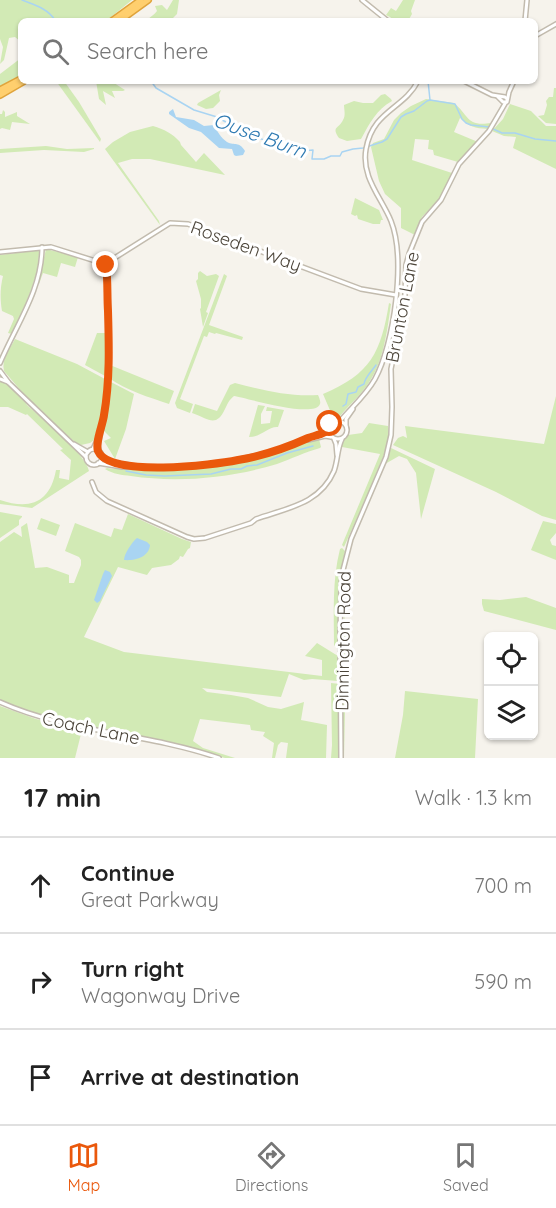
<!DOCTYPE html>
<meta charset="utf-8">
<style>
:root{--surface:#fff;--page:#f6f6f6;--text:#222;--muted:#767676;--line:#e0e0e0;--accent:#ea580c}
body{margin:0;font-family:Quicksand,sans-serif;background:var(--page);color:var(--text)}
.controls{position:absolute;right:18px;bottom:18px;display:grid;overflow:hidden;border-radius:9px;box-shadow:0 2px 4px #0004}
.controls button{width:54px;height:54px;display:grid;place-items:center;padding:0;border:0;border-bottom:2px solid var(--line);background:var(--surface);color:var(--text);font:30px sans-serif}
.stop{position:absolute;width:18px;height:18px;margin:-14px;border:4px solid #ea580c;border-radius:50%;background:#fff}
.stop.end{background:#ea580c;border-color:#fff;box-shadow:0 2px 6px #0008}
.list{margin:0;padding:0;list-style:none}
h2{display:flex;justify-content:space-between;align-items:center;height:78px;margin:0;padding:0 24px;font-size:26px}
h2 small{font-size:20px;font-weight:400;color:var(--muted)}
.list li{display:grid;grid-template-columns:39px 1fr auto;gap:18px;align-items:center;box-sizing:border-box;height:96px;padding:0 24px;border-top:2px solid var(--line)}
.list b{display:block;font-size:22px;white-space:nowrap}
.list p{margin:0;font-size:20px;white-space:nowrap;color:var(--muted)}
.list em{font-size:20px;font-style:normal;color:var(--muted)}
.icon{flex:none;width:33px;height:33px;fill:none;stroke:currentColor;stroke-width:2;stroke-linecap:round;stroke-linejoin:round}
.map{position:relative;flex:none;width:556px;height:758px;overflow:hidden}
.search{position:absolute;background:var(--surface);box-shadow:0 2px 4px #0004;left:18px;right:18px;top:18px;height:66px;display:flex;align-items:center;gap:15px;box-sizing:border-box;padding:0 21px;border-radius:9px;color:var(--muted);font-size:22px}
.sheet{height:366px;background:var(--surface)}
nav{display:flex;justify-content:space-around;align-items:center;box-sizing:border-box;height:84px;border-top:2px solid var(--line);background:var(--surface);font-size:16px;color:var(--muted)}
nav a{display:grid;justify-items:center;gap:3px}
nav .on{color:var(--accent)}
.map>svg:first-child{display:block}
.green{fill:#d2eab5}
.water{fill:#a9d4f2}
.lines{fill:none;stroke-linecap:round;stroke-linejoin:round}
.stream{stroke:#a9d4f2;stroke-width:1.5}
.minor-casing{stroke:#c2bbae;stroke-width:6}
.highway-casing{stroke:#e0a43c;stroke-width:8}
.minor{stroke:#fff;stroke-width:3}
.highway{stroke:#ffcf6e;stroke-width:5}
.route{stroke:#ea580c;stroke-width:8}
.labels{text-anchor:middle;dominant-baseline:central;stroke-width:6;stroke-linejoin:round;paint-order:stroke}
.street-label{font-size:18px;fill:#4b4439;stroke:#fff}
.water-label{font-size:20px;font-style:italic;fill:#2e7ab2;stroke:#fff}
</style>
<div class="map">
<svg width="556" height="758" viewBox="0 0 556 758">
<rect width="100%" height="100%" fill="#f6f3ec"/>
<g class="green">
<polygon points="0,0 132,0 106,21 21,21 21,42 15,37 9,38 4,60 0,64 3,47 0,39"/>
<path d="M 173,0 L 179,0 L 177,14 L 173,18 L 173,21 L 146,21 C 150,17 154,15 157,11 L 155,6 L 162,5 L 167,10 Z"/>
<polygon points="403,0 415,0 411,11 412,14 408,21 395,21 390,17 386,15 391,8 396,11"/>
<polygon points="21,58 21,76 0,88 0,74"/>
<polygon points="56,81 64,81 79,102 101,139 100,142"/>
<polygon points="96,81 111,81 125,90 123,91 112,91 115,98 103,91 106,105 99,99"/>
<polygon points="554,88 556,88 556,124 546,123 538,116 544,115 547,105 546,101 549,97 553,97"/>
<polygon points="221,90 219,95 220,101 213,108 206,109 197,105 198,103"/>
<path d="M 385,94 L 391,99 L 392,101 C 376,110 370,123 361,139 L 347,141 L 339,138 C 331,126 339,129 343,120 C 346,116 344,109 344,105 L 354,101 L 363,103 L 373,103 L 381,95 Z"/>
<path d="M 426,99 L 454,103 C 469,115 466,127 491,123 L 488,129 C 474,128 470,127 460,118 L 454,132 L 478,142 L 458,162 L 434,155 L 433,150 L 428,149 L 429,140 L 415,139 L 412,160 L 452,173 L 440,198 L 422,217 L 415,235 L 401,228 L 401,208 L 385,194 L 379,181 L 371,147 L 373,143 L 384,139 L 394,120 L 401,113 L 411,106 Z"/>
<polygon points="510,104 531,111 546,126 556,126 556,169 513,148 516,137 504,136 492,131 503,119"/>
<polygon points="3,110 5,112 5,117 17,112 17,116 30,124 12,122 10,130 2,128 0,129 0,114 2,114"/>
<path d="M 153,126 C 164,129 173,134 180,142 L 181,145 L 196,162 L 204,153 L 225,175 L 150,159 L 132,159 L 118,163 L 159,221 L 160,225 L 105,149 L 113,142 L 130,132 Z"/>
<polygon points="46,146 67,149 94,148 94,149 84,152 44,150 0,153 0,149"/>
<polygon points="355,198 379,210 383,220 381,220 380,224 373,224 358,219 357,215 355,216 351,214"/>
<polygon points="46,249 78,257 75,267 61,263 57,277 43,273 39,284 38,284"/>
<path d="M 39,250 C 40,277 23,309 12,334 L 8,333 L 14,319 L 13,316 L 2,311 C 0,299 0,288 3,276 L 0,275 L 0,255 Z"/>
<polygon points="200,271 207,276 216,274 219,276 206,312 208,313 203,327 200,309 201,308 201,299 196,281 198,279 198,273"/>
<polygon points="224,274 227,276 209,325 243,337 242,340 216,333 215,334 209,332 207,337 204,336 180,399 193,404 190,413 177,408 175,403"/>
<path d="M 389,303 L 391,304 C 387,331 384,361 368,384 C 360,396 349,405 340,416 L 332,415 L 323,394 C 371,374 381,352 389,303 Z"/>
<polygon points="97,333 106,333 105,376 85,365"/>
<path d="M 15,339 L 77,364 L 105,379 L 102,412 L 95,436 L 94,440 L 90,443 L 81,445 L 76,443 L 60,429 L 37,406 L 28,399 L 4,371 C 1,359 10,349 15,339 Z"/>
<path d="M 110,365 L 174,391 L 169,404 C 149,397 127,391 109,378 Z"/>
<path d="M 0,380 C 10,385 22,395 27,405 C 41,418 86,454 89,471 L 32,508 L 0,504 L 0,500 C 30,510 50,503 56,470 L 60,470 L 59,478 L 69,480 L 71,460 L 60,450 L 63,449 L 27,414 L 26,415 L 8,407 L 0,407 Z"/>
<polygon points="109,381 134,394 126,429 115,459 104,441 111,438 103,430 107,413"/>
<path d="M 235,383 C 263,390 290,397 318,395 C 319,397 321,402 320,404 C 315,419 247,398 234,396 C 229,400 228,403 225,409 C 216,428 209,419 192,413 L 195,404 L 217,411 L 230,385 Z"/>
<polygon points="556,396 556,520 542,516 496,492 393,445 398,438 403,436 407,438 405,426 544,444"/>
<path d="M 258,405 L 265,406 L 261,414 L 261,424 L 270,423 L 272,411 L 266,411 L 267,407 L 284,410 L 278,427 C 268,426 262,437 249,437 Z"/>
<path d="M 369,423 L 388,426 C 392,446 378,464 373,482 L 344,547 L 342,545 L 380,454 L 342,447 L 342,441 L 348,435 L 362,433 Z"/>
<path d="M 319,439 L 321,447 L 320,448 C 305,452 291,459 277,464 C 231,478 178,483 131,476 C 122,475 113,474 105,469 L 107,468 L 114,469 L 115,468 L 120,468 C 161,469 203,471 244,461 C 269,455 293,445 319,439 Z"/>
<polygon points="391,448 435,469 421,519 416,473 407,459 399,456 385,464"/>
<polygon points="0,512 22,516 22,517 19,520 19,525 0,538"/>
<polygon points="128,514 182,539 191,542 190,548 188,549 183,557 180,556 179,559 171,565 152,568 147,575 118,567 84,637 124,652 322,676 322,660 305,656 317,643 338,656 339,679 338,681 312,679 304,680 289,674 281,697 202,688 207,692 231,695 248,698 268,707 281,709 304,702 301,720 327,725 326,758 286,758 288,743 281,742 278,745 275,758 272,758 274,743 263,736 265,732 251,730 250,725 200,719 193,741 203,748 235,758 225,758 155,739 65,723 23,710 0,700 0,542 14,532 22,537 21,527 27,523 35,568 47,567 69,575 69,583 74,583 81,565 81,560 79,557 65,551 75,523 111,537 114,528 122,530"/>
<polygon points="41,518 60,525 56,536 37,529"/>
<polygon points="543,521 556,524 556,533 550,540 552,545 556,546 556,560 531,550"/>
<path d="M 342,548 L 345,551 L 339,580 L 339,645 L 336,647 L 334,645 C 334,613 332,580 340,549 Z"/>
<polygon points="526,597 556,608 556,630 484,611 482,604 482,599 500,600"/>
<polygon points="344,604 346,661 344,758 342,758"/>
<polygon points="331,683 340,684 339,758 331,758 332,745"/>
<polygon points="405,691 478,699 475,758 395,758 403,715"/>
<polygon points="0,706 36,719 82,730 75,758 0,758"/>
</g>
<g class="water">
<path d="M 173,109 L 176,117 L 194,120 L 204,126 L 214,125 C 217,131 221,138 227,142 C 235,146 239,141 245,151 L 243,155 L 236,156 L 234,155 L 232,149 L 219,148 L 201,132 L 189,128 L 169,114 L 169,112 Z"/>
<path d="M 137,538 L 147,542 L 150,545 C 149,557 135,561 124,560 C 124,554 132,542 137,538 Z"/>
<polygon points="105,570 110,572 112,576 100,601 97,603 94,600 103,574"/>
</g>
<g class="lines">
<g class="stream">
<path d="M 22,0 C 34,5 47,8 55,20 L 62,21"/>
<polyline points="151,81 156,88 194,110 217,117 245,133 275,144 303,151 313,150 312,159 324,159 331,156 340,156 342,152 353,149 363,148 382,142 387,139 401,117 406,114 414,111 427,101 430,100 455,104 462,119 466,123 471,125 489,127 502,133 515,133 535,139 556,141"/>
<polyline points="428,81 430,100"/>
<path d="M 343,406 L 346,404 L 348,394 L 356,392 L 358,387 L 364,384 C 365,377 372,371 376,365"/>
<polyline points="126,471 146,475 165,476 211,474 231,469 241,469 247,466 257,465 287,453 313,446"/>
</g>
<defs>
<g id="minor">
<polyline points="362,0 388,21"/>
<polyline points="525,21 527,0"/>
<polyline points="535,36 556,24"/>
<polyline points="464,81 492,95 505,97 507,99"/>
<polyline points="498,97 503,102 507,102 509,92 514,81"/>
<polyline points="0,252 51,247 105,264"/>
<polyline points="105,264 170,223 188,224 361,289 396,295"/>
<path d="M 0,363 C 16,325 42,290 42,247"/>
<polyline points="0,371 9,383 86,457"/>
<polyline points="0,379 8,382"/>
<circle cx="338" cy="430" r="9"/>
<path d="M 340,421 C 352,407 366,395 375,379 C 394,344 406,259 391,221 C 381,197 361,177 366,149 C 373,110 404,109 418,81"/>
<polyline points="346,425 346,419 353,409"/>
<polyline points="334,439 336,444 337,455"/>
<polyline points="308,440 325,436 331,437"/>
<polyline points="74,444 88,452"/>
<polyline points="93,449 99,436"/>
<circle cx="94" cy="457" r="8"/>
<polyline points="99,451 98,445 105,413 108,379 109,330 107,267 105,264"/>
<path d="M 101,455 C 109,463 118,464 130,465"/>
<polyline points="98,463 122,467 179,467 223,463 272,452 324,432 328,428"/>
<path d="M 92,482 L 96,492 L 107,501 L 187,537 L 194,539 L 205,538 L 251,523 L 256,519 C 287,508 320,504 334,471 C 338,460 337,449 342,439"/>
<path d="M 0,702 C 69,733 147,733 219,758"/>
<polyline points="341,758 340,634 341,588 342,574 351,539 386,457 391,435 392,407 391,369 404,306 405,294 406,265 409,254 422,222 441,200 459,164 489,131 506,102"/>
</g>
<g id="highway">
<polyline points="112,21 141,0"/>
<polyline points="119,21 148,0"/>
<polyline points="0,90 21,79"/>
<polyline points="0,95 24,81"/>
</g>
</defs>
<use href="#minor" class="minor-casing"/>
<use href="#highway" class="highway-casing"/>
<use href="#minor" class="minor"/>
<use href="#highway" class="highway"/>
</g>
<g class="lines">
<path class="route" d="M 106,265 C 108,280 107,296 108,311 C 109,345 110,381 104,415 C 103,424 95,442 98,451 C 109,478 214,465 238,460 C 262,456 286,448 308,438 C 313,436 320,435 325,432 C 328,429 328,428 330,424"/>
</g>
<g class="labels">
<g class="street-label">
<text transform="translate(246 246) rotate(20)">Roseden Way</text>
<text transform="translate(402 307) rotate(-79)">Brunton Lane</text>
<text transform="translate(343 641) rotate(-89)">Dinnington Road</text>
<text transform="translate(91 728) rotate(12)">Coach Lane</text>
</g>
<g class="water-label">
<text transform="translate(260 135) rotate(20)">Ouse Burn</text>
</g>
</g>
</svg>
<div class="controls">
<button><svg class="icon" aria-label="locate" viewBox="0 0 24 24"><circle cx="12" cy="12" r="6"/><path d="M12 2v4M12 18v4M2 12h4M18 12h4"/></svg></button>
<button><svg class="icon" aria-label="layers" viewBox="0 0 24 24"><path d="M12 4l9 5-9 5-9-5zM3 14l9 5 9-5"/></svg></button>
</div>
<div class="stop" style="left:330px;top:424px"></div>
<div class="stop end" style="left:106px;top:265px"></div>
<div class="search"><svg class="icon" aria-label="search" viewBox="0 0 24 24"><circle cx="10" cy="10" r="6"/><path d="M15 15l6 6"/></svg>Search here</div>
</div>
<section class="sheet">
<h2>17 min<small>Walk · 1.3 km</small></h2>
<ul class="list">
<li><svg class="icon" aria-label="ahead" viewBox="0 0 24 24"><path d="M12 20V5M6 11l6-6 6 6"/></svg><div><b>Continue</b><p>Great Parkway</p></div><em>700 m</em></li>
<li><svg class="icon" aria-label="right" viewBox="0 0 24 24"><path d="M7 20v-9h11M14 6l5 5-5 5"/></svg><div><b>Turn right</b><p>Wagonway Drive</p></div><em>590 m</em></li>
<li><svg class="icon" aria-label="arrive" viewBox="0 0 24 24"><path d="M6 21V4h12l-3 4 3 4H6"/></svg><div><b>Arrive at destination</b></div></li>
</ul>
</section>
<nav>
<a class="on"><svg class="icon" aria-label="map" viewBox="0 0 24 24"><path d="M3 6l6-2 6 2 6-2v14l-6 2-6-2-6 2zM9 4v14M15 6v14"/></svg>Map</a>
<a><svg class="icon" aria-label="directions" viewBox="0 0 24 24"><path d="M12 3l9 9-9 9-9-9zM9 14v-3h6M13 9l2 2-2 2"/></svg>Directions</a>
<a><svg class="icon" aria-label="saved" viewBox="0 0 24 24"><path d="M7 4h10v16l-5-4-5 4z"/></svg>Saved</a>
</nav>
